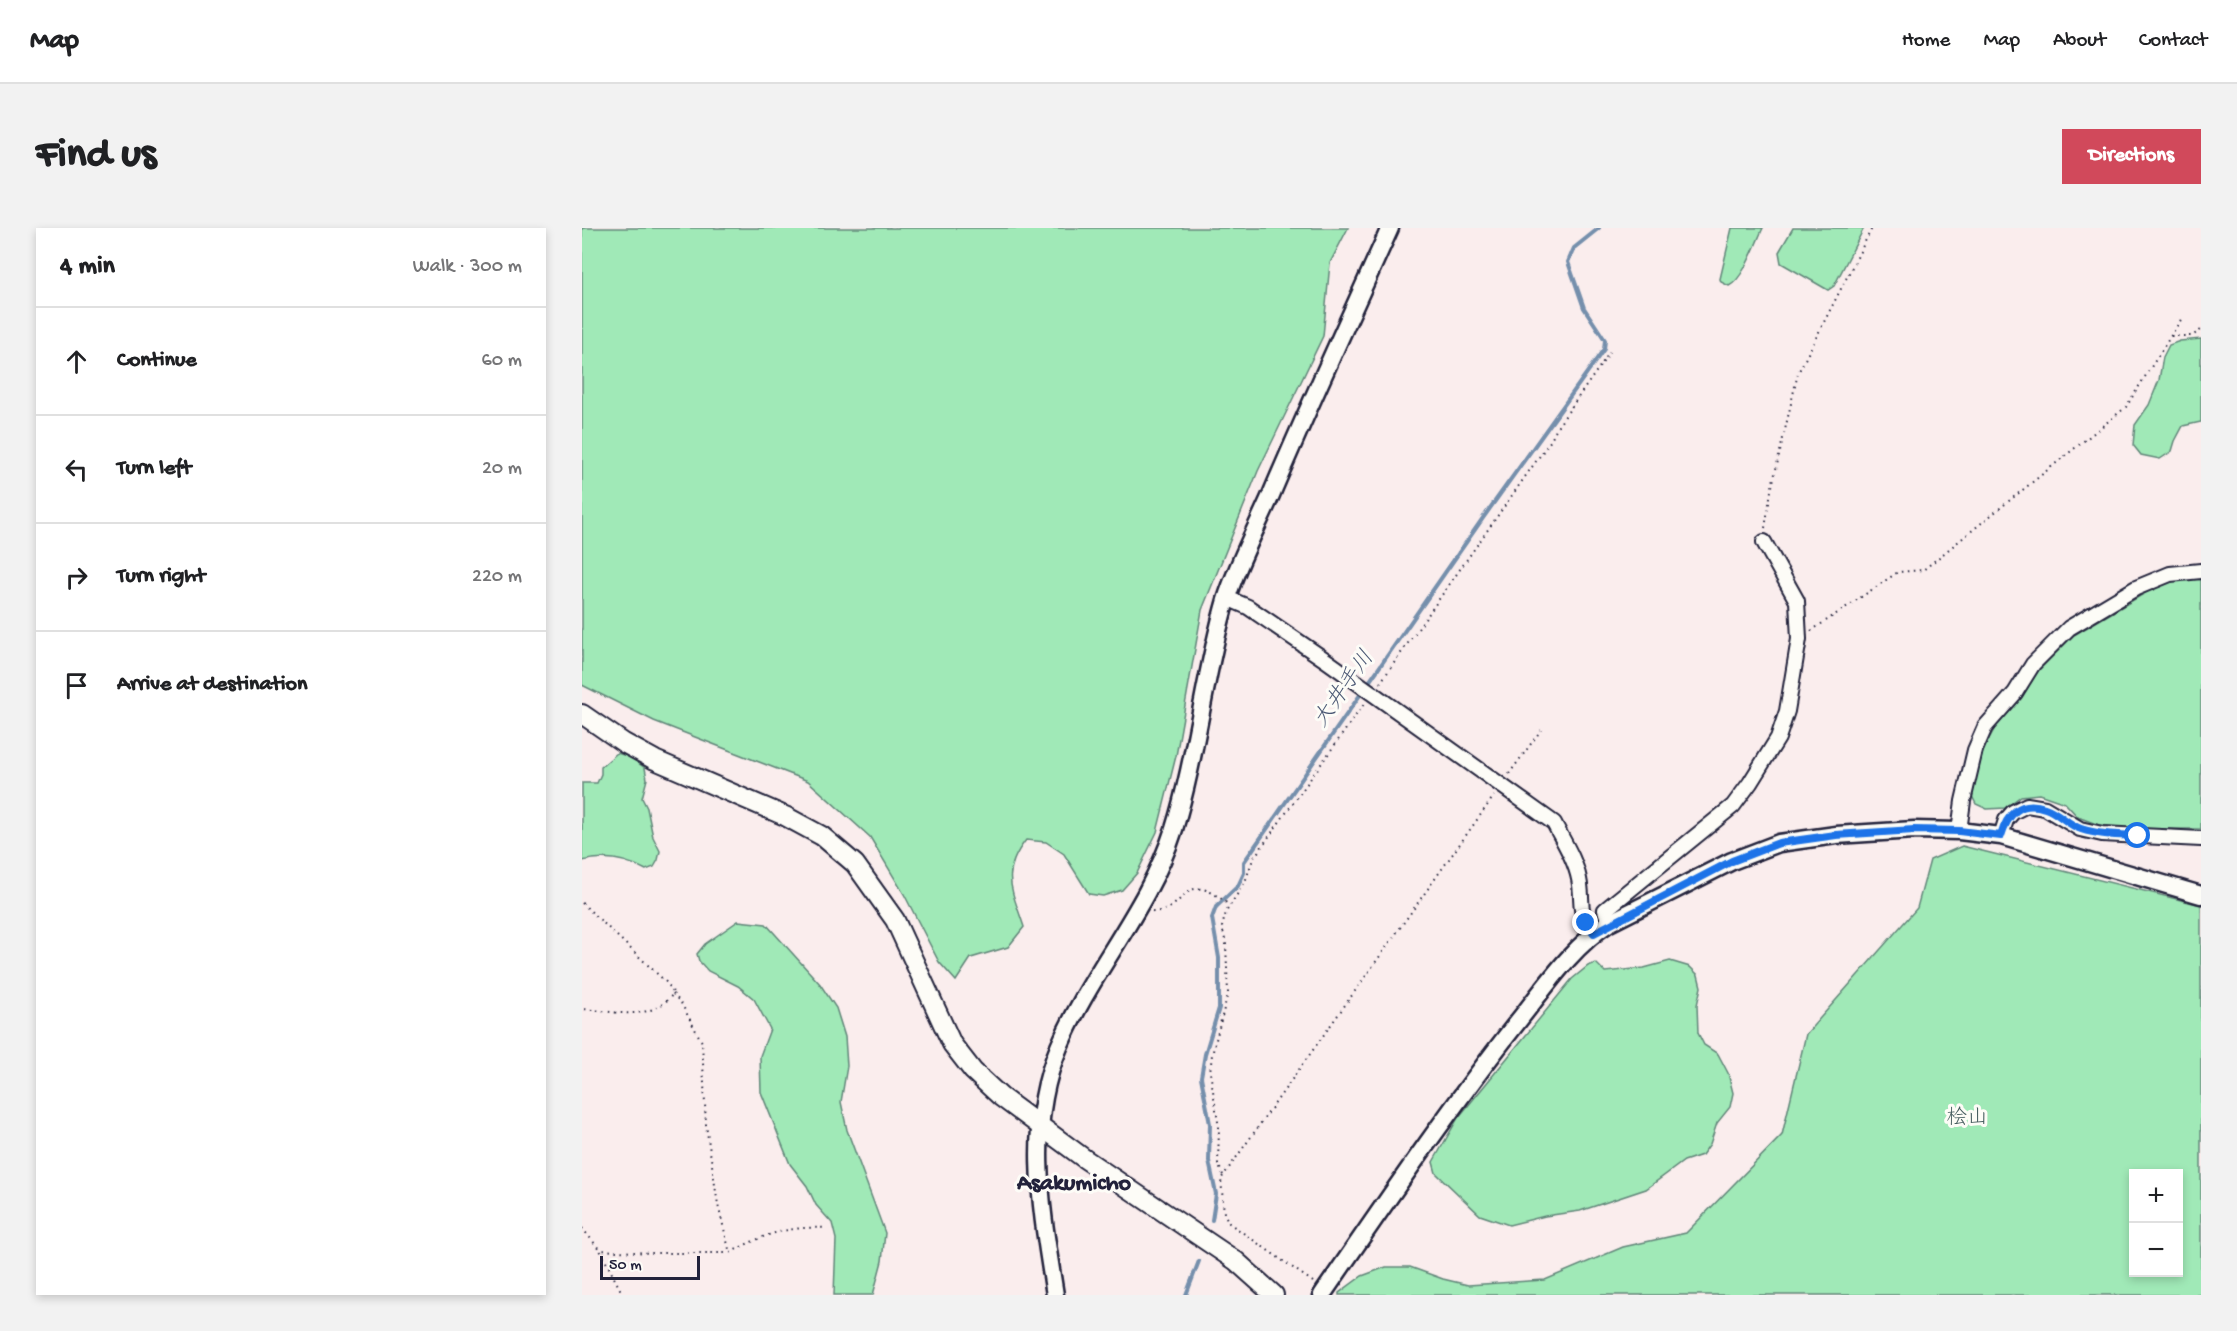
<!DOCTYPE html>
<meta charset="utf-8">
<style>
:root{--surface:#fff;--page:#f2f2f2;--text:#202124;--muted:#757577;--line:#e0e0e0;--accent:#d1495b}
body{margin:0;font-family:"Gochi Hand","Klee One",sans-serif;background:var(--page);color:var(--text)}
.controls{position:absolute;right:18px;bottom:18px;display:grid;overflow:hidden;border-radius:0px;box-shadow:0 3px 9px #0003}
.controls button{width:54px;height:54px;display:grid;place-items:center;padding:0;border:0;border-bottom:2px solid var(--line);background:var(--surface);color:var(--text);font:30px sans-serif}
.scale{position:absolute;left:18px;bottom:15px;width:100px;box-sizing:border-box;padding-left:6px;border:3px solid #22223b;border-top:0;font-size:16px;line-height:21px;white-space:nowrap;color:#22223b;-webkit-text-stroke:4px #fdfcf7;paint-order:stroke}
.stop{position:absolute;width:18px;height:18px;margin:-14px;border:4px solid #1a73e8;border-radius:50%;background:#fff}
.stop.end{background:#1a73e8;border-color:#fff;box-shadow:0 2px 6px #0008}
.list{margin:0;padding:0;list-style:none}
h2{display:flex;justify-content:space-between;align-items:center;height:78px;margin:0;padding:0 24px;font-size:26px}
h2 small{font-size:20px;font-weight:400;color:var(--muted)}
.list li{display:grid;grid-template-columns:39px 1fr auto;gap:18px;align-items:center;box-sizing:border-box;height:108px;padding:0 24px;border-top:2px solid var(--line)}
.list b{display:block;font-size:22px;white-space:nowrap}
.list em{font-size:20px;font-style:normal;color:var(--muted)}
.icon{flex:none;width:33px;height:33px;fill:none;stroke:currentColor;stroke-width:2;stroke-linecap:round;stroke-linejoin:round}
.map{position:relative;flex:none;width:1619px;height:1067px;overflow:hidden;border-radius:0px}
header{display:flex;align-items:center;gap:36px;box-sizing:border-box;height:84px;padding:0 30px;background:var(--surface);border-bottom:2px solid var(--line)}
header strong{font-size:28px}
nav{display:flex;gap:33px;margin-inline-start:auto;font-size:21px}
.intro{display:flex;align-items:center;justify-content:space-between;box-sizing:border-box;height:144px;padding:0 36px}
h1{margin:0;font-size:42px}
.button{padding:15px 27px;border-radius:0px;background:var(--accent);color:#fff;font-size:21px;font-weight:700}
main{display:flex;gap:36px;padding:0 36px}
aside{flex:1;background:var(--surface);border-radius:0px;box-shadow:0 3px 9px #0003}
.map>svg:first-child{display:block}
.green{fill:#a0e9b7;stroke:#618679;stroke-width:1.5;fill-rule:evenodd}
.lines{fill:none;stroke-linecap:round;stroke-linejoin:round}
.stream{stroke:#758fac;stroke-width:4}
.minor-casing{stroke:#22223b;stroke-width:18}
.tertiary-casing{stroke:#22223b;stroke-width:21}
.secondary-casing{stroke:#22223b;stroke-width:22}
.path{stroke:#22223b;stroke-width:2;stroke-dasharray:1.5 4.5;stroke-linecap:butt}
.minor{stroke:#fdfcf7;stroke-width:14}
.tertiary{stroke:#fdfcf7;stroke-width:16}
.secondary{stroke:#fdfcf7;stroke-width:18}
.route{stroke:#1a73e8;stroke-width:8}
.labels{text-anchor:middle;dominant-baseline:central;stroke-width:6;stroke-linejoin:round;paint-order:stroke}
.park-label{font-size:21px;fill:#485e60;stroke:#fdfcf7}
.water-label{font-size:22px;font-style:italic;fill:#4b5874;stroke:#fdfcf7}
.quarter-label{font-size:24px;font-weight:bold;fill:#22223b;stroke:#fdfcf7}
</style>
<header>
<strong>Map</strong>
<nav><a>Home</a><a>Map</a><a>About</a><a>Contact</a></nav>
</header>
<div class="intro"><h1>Find us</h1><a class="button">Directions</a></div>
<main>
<aside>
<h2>4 min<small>Walk · 300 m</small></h2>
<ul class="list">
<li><svg class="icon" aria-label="ahead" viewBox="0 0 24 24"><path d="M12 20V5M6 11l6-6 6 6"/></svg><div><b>Continue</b></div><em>60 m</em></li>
<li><svg class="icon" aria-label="left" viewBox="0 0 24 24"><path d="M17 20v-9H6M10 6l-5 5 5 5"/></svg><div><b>Turn left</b></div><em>20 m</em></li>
<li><svg class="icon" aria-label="right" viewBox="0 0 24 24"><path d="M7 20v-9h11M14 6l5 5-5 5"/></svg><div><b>Turn right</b></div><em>220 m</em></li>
<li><svg class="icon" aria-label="arrive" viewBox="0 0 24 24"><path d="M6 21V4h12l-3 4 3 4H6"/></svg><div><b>Arrive at destination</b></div></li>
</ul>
</aside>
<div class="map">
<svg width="1619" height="1067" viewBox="0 0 1619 1067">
<rect width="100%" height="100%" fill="#faeded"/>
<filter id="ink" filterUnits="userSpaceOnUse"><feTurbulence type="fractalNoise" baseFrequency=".0167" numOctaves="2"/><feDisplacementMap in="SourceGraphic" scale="12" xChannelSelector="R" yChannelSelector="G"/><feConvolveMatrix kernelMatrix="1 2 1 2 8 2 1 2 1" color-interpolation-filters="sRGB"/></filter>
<g filter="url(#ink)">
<g class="green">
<path d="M 0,0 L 766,0 L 748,35 L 741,108 L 676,243 L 620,382 L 594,528 L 575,604 L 555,645 L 540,662 L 521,668 L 507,666 L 482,626 L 464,614 L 444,612 C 418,645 430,662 442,699 L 426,719 L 389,730 L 374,753 L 357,734 L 322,666 L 288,609 L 226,553 L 72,493 L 0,457 Z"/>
<path d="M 1150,0 L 1181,0 C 1174,15 1161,52 1147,58 L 1139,54 L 1138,51 Z"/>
<polygon points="1211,0 1282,0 1252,58 1246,62 1199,35 1197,24"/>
<polygon points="1619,111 1619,194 1601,198 1593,213 1590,223 1578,231 1559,227 1551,217 1553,197 1567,177 1577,152 1581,129 1587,117 1598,113"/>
<polygon points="1601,348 1619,352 1619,601 1555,601 1517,597 1496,589 1483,575 1457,566 1439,568 1423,580 1405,581 1394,576 1389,566 1402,520 1413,500 1436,474 1456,443 1492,407 1575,358"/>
<path d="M 35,525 L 48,529 L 63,540 L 65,551 L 60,570 L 65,580 L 71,609 L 78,623 L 76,632 L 72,639 L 64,642 C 44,631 23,627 0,633 L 0,555 L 15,555 L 19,546 L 19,539 Z"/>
<path d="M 1380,618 L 1619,677 L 1619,1067 L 757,1067 L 757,1065 L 780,1048 L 804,1039 L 828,1039 L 861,1051 L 886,1057 L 963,1052 L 1041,1019 L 1104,1005 L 1200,907 L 1224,806 L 1335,680 L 1348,632 ZM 1552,946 L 1596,946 L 1596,1044 L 1552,1044 Z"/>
<polygon points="156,693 184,696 238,756 254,780 263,809 265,838 259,874 265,902 303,1005 300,1033 291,1067 252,1067 254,1011 250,995 234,977 225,958 208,936 179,864 178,828 188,801 172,771 156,758 126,743 117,733 115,726 123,716"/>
<polygon points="1088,733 1108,739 1116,747 1119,759 1115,777 1116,805 1122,817 1136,826 1146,845 1151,865 1148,879 1135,895 1128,916 1120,927 1102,933 1064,961 998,983 963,988 927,997 898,987 854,945 851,934 876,890 990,751 1006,738 1014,735 1023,744 1062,740"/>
</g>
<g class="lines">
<g class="stream">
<polyline points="630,992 634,966 627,933 628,896 619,849 623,826 637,780 637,730 630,690 634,679 656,658 662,645 662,634 901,290 1022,121 1023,112 1002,80 986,34 992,20 1017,0"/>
<polyline points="604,1067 617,1033"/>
</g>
<defs>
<g id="minor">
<path d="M 645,370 L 666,379 L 745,433 L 972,595 C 981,613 993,631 997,651 C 1002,674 994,685 1012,705"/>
<polyline points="1377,603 1381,573 1393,522 1403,499 1433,465 1451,436 1487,400 1554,360 1588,346 1619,343"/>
<polyline points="1419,608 1424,592 1431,584 1445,577 1463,580 1498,601 1520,606 1619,611"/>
<polyline points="1027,695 1023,682 1151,578 1168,555 1196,510 1205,483 1217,411 1215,373 1182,314"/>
</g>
<g id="tertiary">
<path d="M 473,1067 C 460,984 443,899 477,819 C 509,743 567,680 592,601 C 615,527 622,447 644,372 C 655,337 674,301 689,267 C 727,177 768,89 808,0"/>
<path d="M 740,1067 C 804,974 867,881 937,792 C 964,758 990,719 1027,695 L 1150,633 L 1197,615 L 1254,607 L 1332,602 L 1377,603 L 1419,608 L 1619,667"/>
</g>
<polyline id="secondary" points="0,486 42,515 73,532 203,588 240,608 273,636 313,692 370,816 391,843 419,869 503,931 654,1033 692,1067"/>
</defs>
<use href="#minor" class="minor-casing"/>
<use href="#tertiary" class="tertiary-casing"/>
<use href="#secondary" class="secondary-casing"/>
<g class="path">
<polyline points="1589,108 1610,108 1619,102"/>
<polyline points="1183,300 1189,263 1216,145 1290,0"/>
<polyline points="1229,403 1316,344 1341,342 1544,179 1600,90"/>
<polyline points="798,455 969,212 976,198 1028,124"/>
<polyline points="927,546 959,502"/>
<path d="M 0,675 L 85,755 L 90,762 L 91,766 C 68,795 32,783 0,781"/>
<path d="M 570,683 C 606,687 598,635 647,677"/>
<path d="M 91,766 L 99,775 L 120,814 L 124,897 L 136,977 L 148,1025 C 182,1006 205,998 244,1000"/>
<polyline points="641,947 636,936 637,900 628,844 630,827 646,765 644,716 640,699 644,684 663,654 671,631 782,476"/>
<polyline points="0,1000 18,1022"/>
<polyline points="731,1054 647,995 642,985 639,951 912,568"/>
<polyline points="41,1067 18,1022 69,1025 147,1025"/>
</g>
<use href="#minor" class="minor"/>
<use href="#tertiary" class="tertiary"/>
<use href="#secondary" class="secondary"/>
</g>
</g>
<g class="lines" filter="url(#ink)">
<path class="route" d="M 1004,695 L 1012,705 L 1150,633 L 1197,615 L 1254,607 L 1332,602 L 1377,603 L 1419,608 C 1425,587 1438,571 1463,580 C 1476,584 1486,597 1499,601 C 1517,607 1537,607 1556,608"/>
</g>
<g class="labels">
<g class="park-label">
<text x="1385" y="891">桧山</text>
</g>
<g class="water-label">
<text transform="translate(763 462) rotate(-55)">大井手川</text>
</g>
<g class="quarter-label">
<text x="492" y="956">Asakumicho</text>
</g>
</g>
</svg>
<div class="controls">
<button>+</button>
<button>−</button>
</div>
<div class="scale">50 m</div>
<div class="stop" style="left:1556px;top:608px"></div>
<div class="stop end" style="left:1004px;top:695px"></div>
</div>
</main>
